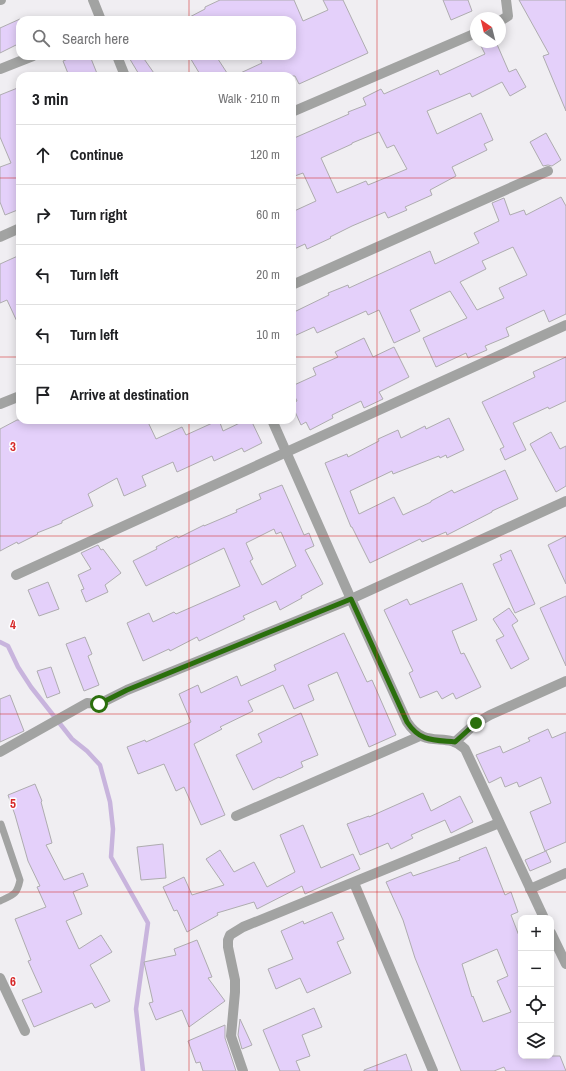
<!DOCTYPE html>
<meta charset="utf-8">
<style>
:root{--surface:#fff;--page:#f2f2f2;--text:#202124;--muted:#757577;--line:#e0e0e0}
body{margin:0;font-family:"Archivo Narrow",sans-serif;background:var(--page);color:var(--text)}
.controls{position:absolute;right:12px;bottom:12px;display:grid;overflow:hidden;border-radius:8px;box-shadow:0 2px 10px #0003}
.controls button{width:36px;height:36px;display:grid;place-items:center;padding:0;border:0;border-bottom:1px solid var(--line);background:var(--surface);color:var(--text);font:20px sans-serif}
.compass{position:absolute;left:470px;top:12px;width:36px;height:36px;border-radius:50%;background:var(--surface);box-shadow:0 2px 10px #0003;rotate:325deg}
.stop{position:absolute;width:12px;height:12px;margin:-9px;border:3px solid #2a6f0c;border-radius:50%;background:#fff}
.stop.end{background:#2a6f0c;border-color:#fff;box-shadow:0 1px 4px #0008}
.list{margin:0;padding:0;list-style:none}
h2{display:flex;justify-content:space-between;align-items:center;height:52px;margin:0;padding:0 16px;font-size:17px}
h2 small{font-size:13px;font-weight:400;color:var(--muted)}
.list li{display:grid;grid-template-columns:26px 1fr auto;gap:12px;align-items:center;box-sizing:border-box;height:60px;padding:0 16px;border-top:1px solid var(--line)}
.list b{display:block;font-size:15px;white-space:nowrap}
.list em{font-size:13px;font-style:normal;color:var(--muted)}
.icon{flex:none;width:22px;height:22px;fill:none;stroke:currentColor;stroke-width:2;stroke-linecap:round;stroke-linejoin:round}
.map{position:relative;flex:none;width:566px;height:1071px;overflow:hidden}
.search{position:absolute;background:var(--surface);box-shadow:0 2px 10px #0003;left:16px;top:16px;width:280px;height:44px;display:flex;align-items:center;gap:10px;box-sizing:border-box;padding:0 14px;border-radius:12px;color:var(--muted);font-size:15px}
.panel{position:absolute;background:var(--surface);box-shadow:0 2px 10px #0003;left:16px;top:72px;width:280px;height:352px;border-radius:12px}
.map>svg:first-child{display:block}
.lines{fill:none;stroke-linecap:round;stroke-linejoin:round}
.stream{stroke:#c8b4dd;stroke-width:4.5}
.building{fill:#e4d0fa;stroke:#aeacaf;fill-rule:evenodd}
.service{stroke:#a2a3a2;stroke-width:7}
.minor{stroke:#a2a3a2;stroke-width:10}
.route{stroke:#2a6f0c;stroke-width:5}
.grid{fill:none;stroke:#d62828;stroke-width:1;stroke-opacity:0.55}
.grid-label{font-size:13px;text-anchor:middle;font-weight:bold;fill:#d62828;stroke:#fdfcff;stroke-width:3;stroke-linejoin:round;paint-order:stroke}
</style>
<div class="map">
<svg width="566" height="1071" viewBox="0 0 566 1071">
<rect width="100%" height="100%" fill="#f0eef2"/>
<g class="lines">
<polyline class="stream" points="0,642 8,646 18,667 31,687 72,739 87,751 100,765 110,802 113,829 111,857 148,923 136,1009 143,1071"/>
</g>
<g class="building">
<polygon points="220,0 294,0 303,21 328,10 323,0 343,0 368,53 299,84 295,76 234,76 262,63 259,56 292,56 292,20 184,20 205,9 205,7"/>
<polygon points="443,0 468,0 472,11 451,20"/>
<polygon points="519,0 566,0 566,111 543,56 549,54"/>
<polygon points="20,19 20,43 0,53 0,28"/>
<path d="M 489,42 L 496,42 L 509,72 L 516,69 L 526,87 L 510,96 L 502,82 L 472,97 L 470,93 L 427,111 L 437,134 L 481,113 L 493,140 L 484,144 L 487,150 L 452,167 L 456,176 L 430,190 L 432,195 L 405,207 L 407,210 L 388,218 L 385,212 L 352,226 L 330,237 L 331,238 L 307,249 L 305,244 L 292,250 L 292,212 L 316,201 L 303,173 L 292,177 L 292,139 L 349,114 L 348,112 L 366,105 L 363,98 L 381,89 L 384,94 L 438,70 L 440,75 L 485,54 L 481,46 ZM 379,132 L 387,148 L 394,145 L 407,169 L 368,185 L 366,181 L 337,193 L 321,158 L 352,144 L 352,143 Z"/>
<polygon points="75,56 90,56 98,76 69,76 63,61"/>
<polygon points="128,56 142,56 156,76 140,76"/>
<polygon points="189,56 216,56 229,76 201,76"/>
<polygon points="20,87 20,209 5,215 0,202 0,167 11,163 0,137 0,95"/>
<polygon points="546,133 561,160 552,166 548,165 543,166 530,142"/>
<path d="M 561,197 L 566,206 L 566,314 L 549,322 L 544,310 L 506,328 L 509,336 L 485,346 L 487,350 L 468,358 L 466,353 L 436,367 L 423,338 L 467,318 L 450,291 L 410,310 L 420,331 L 394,343 L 379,310 L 368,315 L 366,311 L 317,333 L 314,327 L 292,337 L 292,313 L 329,295 L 328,293 L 348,285 L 349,288 L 430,251 L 435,264 L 479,243 L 474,233 L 499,221 L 492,203 L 504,198 L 510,215 L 524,210 L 526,215 ZM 513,247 L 527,275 L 499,288 L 504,298 L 477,310 L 460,282 L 486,269 L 482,261 Z"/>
<polygon points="20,255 20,328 7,300 0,303 0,264"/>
<polygon points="364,338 373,357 394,347 409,377 379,392 383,399 364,408 361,401 332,415 333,418 310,430 306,422 301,425 292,405 292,403 297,401 292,391 292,386 316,375 313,368 338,357 335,352"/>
<polygon points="566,357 566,401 549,409 548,407 513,423 526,450 505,460 500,449 504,447 482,402 535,377 533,372"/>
<polygon points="449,418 464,450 447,458 446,455 440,458 439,456 393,474 392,471 350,491 359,514 394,497 403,515 431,502 431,501 452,490 454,493 505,470 518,499 492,511 492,512 447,535 446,532 422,542 420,539 370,563 352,527 351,527 325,463 347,454 348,457 379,441 378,439 398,430 401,438 425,426 426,429"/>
<polygon points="17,420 147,420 156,439 182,427 186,435 219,420 223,431 246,420 251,420 262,443 244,452 242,448 214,461 212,456 177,472 173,462 142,476 146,486 124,496 117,478 88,494 93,506 62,521 62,523 37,533 38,534 18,544 17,542 0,551 0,429"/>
<polygon points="551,432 560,449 566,446 566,486 556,492 530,444"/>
<path d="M 282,485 L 304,535 L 309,533 L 314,546 L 305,550 L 323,584 L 301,596 L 302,598 L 280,610 L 276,601 L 243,616 L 245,619 L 199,641 L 197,637 L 170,651 L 169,649 L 143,661 L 127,623 L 149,613 L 153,622 L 174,612 L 176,614 L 240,586 L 224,548 L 146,586 L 133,561 L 157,549 L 156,547 L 177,536 L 178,538 L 204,525 L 204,526 L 237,512 L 236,510 L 261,499 L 259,494 ZM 274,529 L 276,534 L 281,532 L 296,566 L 262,585 L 250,561 L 253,559 L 246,543 Z"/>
<polygon points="566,536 566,584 548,545"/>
<polygon points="98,545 101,550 103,549 121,573 105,585 108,592 86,602 81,590 84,589 78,575 91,569 81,553"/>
<polygon points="511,550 535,604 515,613 493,564 502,560 500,555"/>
<polygon points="48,582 59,609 39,616 28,590"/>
<polygon points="462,583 477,620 452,631 461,654 464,653 481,687 456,699 453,693 442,699 437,691 420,698 409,673 413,671 384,610 407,599 410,605"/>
<polygon points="566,596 566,666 540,608"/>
<polygon points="509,608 518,621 512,625 529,659 511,669 496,640 504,636 493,619"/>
<polygon points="344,633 367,682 372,680 396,735 369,747 337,672 308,685 314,700 294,709 283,685 248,701 253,711 220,727 222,729 194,744 225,815 201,825 184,787 176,791 164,764 138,774 127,747 145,740 146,742 191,722 179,694 198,685 201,693 237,676 241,686 276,670 274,665"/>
<polygon points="85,637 92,654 88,656 99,685 84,691 66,644"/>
<polygon points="51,667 60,693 47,698 37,671"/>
<polygon points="10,695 24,731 0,742 0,699"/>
<polygon points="301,713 318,755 301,762 303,767 280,778 279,777 253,790 236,755 262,742 258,734"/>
<polygon points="548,729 552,738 566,732 566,842 545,851 530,812 551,803 541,777 519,787 517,782 505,787 501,777 489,783 476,755 500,746 503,753 530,741 528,738"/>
<polygon points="35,784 42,801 41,802 52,843 46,845 64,880 83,873 88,886 73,892 82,914 66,921 79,949 101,935 112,952 90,965 110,1001 95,1008 92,1003 34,1027 22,1000 42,992 28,961 31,960 15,919 46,907 37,887 40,886 28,861 15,815 8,795"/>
<polygon points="423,793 431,811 460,796 473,822 451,833 445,820 411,835 413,838 391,849 388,843 360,855 347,824 369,816 369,817"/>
<polygon points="303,825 321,868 353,854 360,869 305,894 302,886 257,909 254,902 217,913 218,915 187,932 177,910 174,911 163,887 184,877 192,895 224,885 206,859 220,850 234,872 254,862 267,887 295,872 280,835"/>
<polygon points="163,844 166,878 141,880 137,847"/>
<path d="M 486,847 L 505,895 L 511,892 L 518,912 L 511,915 L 521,941 L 521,1056 L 560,1056 L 566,1071 L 506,1071 L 504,1067 L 494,1071 L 461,1071 L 415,958 L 403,920 L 386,882 L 411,872 L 413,876 L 460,860 L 459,858 ZM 497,949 L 508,976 L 497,981 L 511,1012 L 483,1022 L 473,996 L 472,997 L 462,964 Z"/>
<polygon points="546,851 551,862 530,871 525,860"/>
<polygon points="332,912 344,939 337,942 351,973 307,993 300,978 276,989 268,969 293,959 281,931 303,921 304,924"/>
<polygon points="197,940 212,977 208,978 225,1001 189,1027 182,1010 156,1020 149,1003 153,1002 144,962 176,955 174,949"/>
<polygon points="314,1008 322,1027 302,1035 310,1056 296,1061 300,1071 280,1071 263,1030"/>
<polygon points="240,1019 252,1045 242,1049 238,1035"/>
<polygon points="225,1025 225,1038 236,1071 203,1071 200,1062 196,1063 188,1041"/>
<polygon points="406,1054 412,1071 364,1071 364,1070"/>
</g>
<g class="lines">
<path class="service" d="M 0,901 C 13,895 17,895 20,880 L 1,824"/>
<g class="minor">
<polyline points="0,0 1,0"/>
<polyline points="93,0 101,20"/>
<polyline points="500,21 508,16 506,0"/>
<polyline points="117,56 125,76"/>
<polyline points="0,69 33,56"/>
<polyline points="292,112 476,33"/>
<polyline points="0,237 20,228"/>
<polyline points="292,285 548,171"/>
<polyline points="0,404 20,396"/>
<path d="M 272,420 L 351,599 L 407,722 C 426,751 446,730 465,749 L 544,918"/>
<polyline points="16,575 566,325"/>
<polyline points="455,742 476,723 490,715 566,681"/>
<polyline points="0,752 87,703 99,704 127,690 351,599 566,501"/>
<polyline points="236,816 420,736"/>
<polyline points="354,883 433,1071"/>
<polyline points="530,889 566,873"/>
<polyline points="551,933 566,964"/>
<polyline points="0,978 25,1031"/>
<polyline points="243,1071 231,1036 235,992 235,980 228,947 228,940 230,935 243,927 499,823"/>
</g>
</g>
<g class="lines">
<path class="route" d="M 99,704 L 127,690 L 351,599 L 407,722 C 420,742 434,740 455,742 L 476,723"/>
</g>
<path class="grid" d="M 189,0 L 189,20M 377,0 L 377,1071M 189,56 L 189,76M 0,178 L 20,178M 292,178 L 566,178M 0,357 L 20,357M 292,357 L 566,357M 189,420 L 189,1071M 0,536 L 566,536M 0,714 L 566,714M 0,892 L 566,892"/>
<g class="grid-label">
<text x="13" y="451">3</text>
<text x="13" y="629">4</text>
<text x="13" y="808">5</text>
<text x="13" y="986">6</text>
</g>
</svg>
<div class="controls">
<button>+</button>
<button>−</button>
<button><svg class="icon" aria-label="locate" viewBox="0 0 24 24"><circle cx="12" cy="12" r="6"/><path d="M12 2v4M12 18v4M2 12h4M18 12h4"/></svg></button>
<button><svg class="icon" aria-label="layers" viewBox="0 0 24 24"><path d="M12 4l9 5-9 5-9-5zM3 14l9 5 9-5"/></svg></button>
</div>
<svg class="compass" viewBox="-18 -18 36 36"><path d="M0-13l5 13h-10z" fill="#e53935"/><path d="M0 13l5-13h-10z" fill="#757577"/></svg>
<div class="stop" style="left:99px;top:704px"></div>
<div class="stop end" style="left:476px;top:723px"></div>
<div class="search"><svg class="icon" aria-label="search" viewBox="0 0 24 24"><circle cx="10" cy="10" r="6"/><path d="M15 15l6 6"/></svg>Search here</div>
<section class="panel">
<h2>3 min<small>Walk · 210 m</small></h2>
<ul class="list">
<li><svg class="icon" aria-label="ahead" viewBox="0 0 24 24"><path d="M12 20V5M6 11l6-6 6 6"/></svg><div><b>Continue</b></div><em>120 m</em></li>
<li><svg class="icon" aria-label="right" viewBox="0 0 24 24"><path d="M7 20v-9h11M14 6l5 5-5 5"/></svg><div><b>Turn right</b></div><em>60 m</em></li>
<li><svg class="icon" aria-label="left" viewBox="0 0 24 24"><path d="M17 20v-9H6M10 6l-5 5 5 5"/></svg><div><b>Turn left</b></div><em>20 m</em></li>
<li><svg class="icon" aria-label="left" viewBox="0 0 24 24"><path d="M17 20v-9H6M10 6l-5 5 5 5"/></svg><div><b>Turn left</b></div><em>10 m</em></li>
<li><svg class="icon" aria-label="arrive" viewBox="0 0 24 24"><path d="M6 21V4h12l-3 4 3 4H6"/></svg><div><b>Arrive at destination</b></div></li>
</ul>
</section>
</div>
